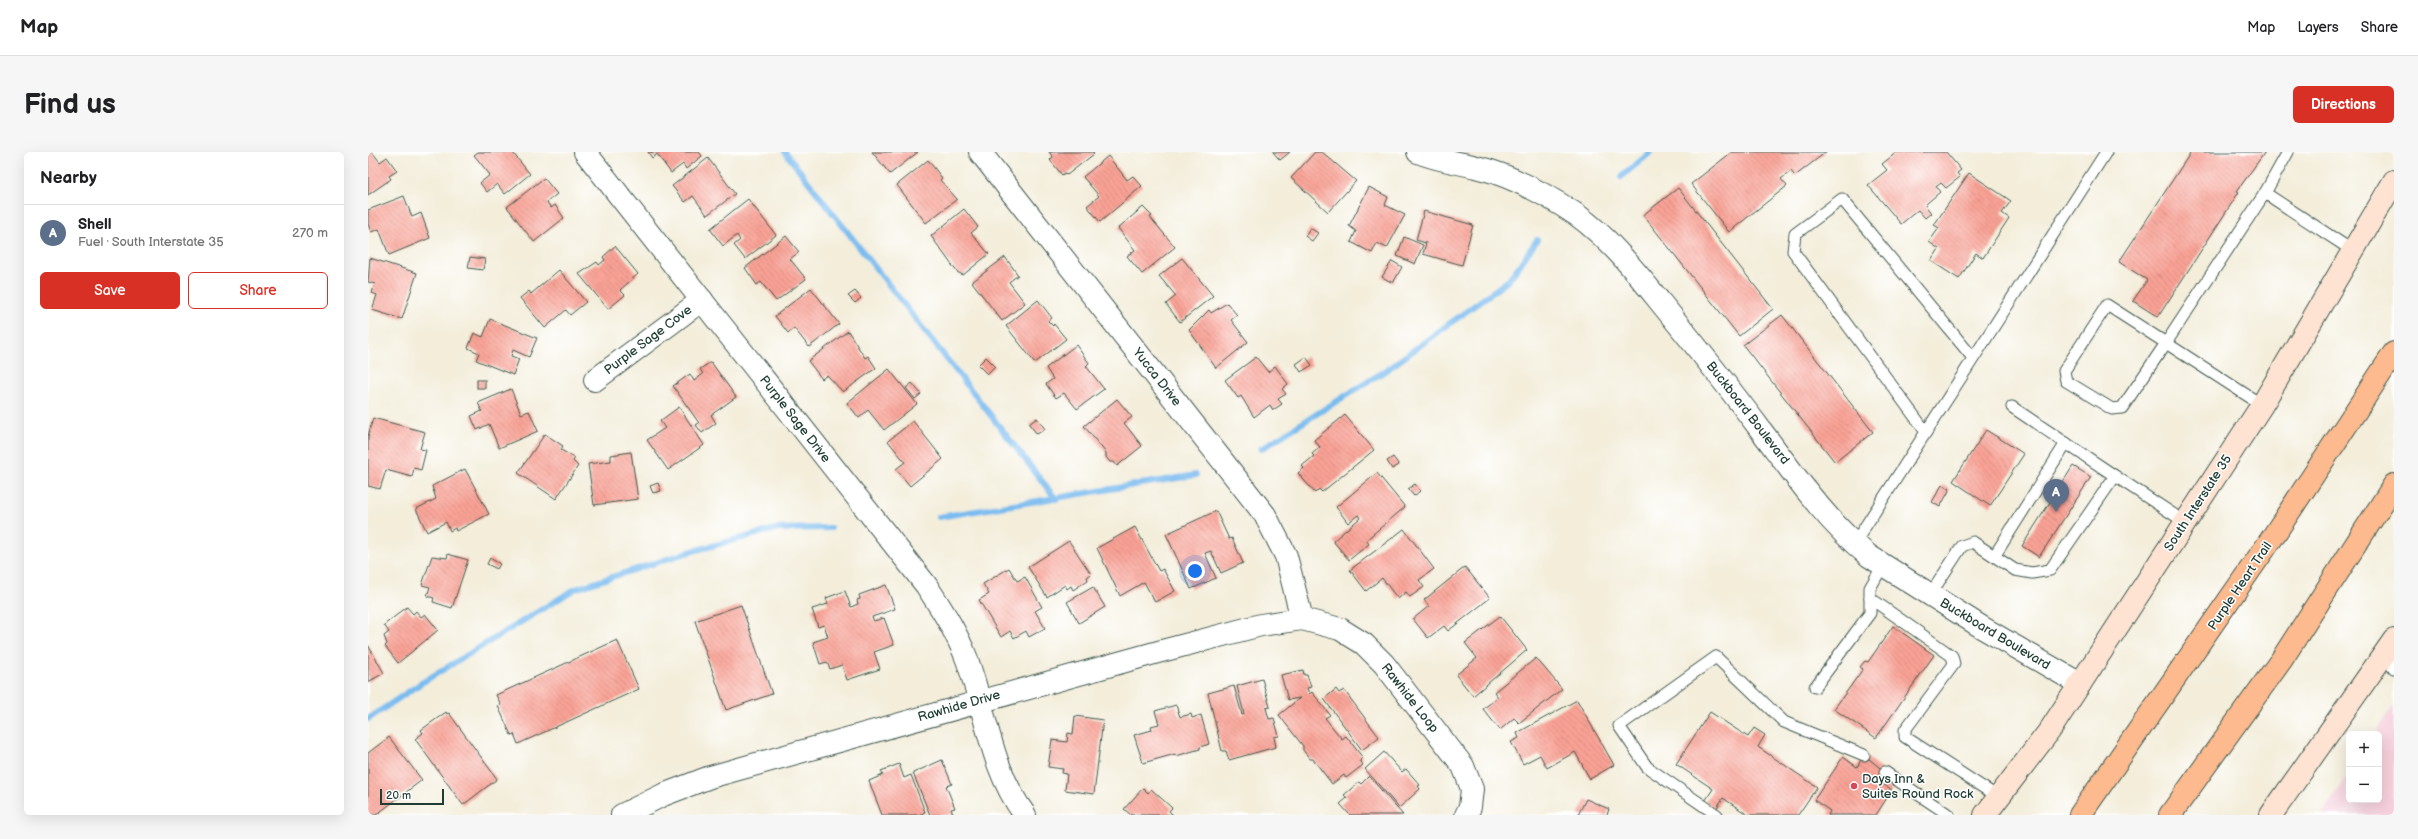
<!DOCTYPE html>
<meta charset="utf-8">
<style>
:root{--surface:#fff;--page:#f6f6f6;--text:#202124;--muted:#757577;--line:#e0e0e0;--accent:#d93025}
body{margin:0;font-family:"Balsamiq Sans",sans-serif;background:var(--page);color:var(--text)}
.controls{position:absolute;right:12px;bottom:12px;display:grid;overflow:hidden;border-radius:6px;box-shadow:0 4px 16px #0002}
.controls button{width:36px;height:36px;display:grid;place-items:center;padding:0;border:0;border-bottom:1px solid var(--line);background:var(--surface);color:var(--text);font:20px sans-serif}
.scale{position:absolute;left:12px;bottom:10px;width:64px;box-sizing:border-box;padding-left:4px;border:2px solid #1f3d34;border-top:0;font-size:11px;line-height:14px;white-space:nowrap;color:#1f3d34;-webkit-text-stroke:3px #fff;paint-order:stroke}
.you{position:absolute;left:827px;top:419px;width:14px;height:14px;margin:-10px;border:3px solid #fff;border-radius:50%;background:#1a73e8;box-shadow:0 0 0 6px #1a73e833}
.badge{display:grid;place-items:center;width:26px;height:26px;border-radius:50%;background:var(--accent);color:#fff;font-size:13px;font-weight:700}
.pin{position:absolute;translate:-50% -33px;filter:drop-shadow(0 1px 2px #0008)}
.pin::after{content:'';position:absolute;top:21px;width:14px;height:12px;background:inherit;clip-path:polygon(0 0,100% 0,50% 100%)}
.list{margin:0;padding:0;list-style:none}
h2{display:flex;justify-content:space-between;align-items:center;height:52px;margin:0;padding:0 16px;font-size:17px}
h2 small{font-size:13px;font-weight:400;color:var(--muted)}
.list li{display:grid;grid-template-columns:26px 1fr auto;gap:12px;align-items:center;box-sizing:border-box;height:56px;padding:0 16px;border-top:1px solid var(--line)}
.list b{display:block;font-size:15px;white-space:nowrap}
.list p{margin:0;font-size:13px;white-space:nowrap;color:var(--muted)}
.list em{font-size:13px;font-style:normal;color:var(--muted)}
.actions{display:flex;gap:8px;padding:12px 16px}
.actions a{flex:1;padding:9px 0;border:1px solid var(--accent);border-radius:6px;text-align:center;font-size:14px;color:var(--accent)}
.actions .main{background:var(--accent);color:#fff}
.map{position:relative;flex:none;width:2026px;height:663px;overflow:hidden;border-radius:6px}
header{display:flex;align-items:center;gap:24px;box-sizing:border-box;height:56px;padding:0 20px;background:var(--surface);border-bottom:1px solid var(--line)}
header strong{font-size:19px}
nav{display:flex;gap:22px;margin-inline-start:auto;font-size:14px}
.intro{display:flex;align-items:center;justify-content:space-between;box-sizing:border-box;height:96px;padding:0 24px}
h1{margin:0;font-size:28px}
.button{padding:10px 18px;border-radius:6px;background:var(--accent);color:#fff;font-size:14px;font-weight:700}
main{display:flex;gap:24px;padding:0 24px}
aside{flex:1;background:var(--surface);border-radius:6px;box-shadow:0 4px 16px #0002}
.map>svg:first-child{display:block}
.built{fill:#f5cfdb}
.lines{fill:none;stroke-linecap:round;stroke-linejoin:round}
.stream{stroke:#7abcef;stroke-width:6}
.building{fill:url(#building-back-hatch)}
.service-casing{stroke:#3f574d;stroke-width:13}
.minor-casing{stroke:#3f574d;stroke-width:24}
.secondary-casing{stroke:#3f574d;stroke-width:24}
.motorway-casing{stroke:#3f574d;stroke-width:24}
.service{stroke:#fff;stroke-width:11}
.minor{stroke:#fff;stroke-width:22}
.secondary{stroke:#fee3d2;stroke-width:22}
.motorway{stroke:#fcba8e;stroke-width:22}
.poi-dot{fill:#d1495b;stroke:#fff;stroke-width:1.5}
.labels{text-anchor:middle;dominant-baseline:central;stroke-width:3;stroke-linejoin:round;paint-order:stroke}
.street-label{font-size:13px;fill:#1f3d34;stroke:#fff}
.poi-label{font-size:13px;fill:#1f3d34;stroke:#fff;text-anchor:start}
</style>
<header>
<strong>Map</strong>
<nav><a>Map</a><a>Layers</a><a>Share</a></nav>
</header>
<div class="intro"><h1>Find us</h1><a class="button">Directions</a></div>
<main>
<aside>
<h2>Nearby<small></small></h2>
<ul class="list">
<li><span class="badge" style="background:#5c6f8a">A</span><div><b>Shell</b><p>Fuel · South Interstate 35</p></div><em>270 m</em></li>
</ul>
<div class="actions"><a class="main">Save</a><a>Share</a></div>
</aside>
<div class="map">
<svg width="2026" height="663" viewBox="0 0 2026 663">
<defs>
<pattern id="building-back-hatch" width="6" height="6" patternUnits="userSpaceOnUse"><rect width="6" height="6" fill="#faa295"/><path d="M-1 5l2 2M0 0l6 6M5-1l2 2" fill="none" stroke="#ca857a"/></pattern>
</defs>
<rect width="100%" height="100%" fill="#fff"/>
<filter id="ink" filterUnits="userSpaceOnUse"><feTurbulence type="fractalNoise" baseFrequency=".025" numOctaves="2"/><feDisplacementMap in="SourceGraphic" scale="8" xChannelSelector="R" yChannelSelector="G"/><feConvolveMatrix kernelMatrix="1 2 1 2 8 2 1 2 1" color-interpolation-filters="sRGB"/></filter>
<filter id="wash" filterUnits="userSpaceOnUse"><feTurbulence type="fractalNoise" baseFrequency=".012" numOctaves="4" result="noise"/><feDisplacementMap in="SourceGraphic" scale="16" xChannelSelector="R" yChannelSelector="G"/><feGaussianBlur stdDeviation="0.9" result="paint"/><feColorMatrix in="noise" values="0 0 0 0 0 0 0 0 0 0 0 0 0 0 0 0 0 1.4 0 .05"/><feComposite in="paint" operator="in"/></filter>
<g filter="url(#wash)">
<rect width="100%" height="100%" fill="#f3edda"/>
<polygon class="built" points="2026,553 2026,663 1954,663 1981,622 1981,648 2011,648 2011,582 2007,582"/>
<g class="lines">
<g class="stream">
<polyline points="417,0 688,347"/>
<polyline points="1253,25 1283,0"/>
<polyline points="893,297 1020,217 1141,128 1169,88"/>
<polyline points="571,365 828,323"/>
<polyline points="0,567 55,530 207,437 321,400 408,377 463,376"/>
</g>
</g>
<g id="blocks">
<g class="building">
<polygon points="0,0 4,0 12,10 19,5 29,19 21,24 23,27 0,43"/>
<polygon points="110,0 144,0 162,22 137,42 129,32 119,40 112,31 122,23 106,3"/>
<polygon points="280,0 331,0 334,4 318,17 315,12 303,21 289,2 284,6"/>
<polygon points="504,0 550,0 522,22"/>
<polygon points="681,0 724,0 726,2 699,23 697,21 694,23 682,8 685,5"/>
<polygon points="905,0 922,0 912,8"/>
<polygon points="947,0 954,0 988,29 960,60 923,26"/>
<polygon points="1364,0 1458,0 1427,24 1423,19 1413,27 1419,34 1361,80 1323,32"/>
<polygon points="1529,0 1578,0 1593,18 1589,21 1592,25 1578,36 1573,31 1568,35 1572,40 1557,53 1563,61 1557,66 1550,58 1533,72 1500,33 1519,18 1514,12"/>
<polygon points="1823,0 1897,0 1869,39 1871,40 1790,165 1765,149 1779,128 1751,110"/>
<polygon points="740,4 759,28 765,24 774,34 732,70 719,54 731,44 715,25"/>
<polygon points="340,6 367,42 339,63 325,44 317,50 304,34"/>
<polygon points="560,8 574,26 572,28 589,47 558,71 529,33"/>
<polygon points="1601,21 1643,49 1634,61 1641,66 1615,106 1608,101 1591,127 1563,109 1571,97 1561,90 1571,76 1566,73"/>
<polygon points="176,26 189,42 179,50 183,56 187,53 196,66 166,90 139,55"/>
<polygon points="1001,35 1020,45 1017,53 1037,63 1019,96 1009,91 1004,101 983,90 988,79 981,74"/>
<polygon points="1310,36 1405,157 1371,184 1275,63"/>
<polygon points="36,44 44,65 53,61 62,86 21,103 11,77 3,80 0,72 0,58"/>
<polygon points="380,47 408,83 377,107 366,93 372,88 369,83 355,94 342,77"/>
<polygon points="775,55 784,64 782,65 807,95 774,122 759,104 767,98 750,76"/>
<polygon points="596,57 610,75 603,81 621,102 595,123 589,120 563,84"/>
<polygon points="1056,59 1105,73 1094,113 1055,102 1058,91 1048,88"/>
<polygon points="942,76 950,81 944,89 937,84"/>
<polygon points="418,84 431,100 422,107 438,127 408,149 393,130 389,133 377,116"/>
<polygon points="1036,85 1055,93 1047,112 1029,104"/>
<polygon points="247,94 270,122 252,138 257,143 240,157 211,122 229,110 231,113 237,108 235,105"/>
<polygon points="102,105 117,107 115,118 100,116"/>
<polygon points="637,105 650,123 641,130 657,151 634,169 604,130"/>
<polygon points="2,106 49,121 34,167 4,158 9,143 4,141 7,132 0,130"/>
<polygon points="814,106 845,144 812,170 798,152 808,144 791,124"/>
<polygon points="1024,109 1034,115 1025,131 1014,125"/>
<polygon points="191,118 218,150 202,163 198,158 177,176 152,146 161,139 163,142"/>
<polygon points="443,136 471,172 441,195 426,176 420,181 407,164"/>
<polygon points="487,139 493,146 487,151 480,144"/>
<polygon points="670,148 684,166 680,169 685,174 686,172 698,187 667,211 638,174"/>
<polygon points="859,151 869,163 863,168 880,190 848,216 821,178 841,158 843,161"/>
<polygon points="1414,163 1505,280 1467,310 1375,193"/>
<polygon points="122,167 169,186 161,205 145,198 143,204 151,207 145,223 108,208 111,201 100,196 106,181 115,185"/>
<polygon points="480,179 497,206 500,204 508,216 475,240 459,223 454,227 440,209"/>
<polygon points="708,193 721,211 718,214 736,237 709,257 696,241 688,246 678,232 685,227 678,216"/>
<polygon points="618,205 627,214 619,222 610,213"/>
<polygon points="888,205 900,220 907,214 920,232 914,237 918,242 910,247 914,252 905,258 902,253 886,265 873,244 870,246 857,228"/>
<polygon points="938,205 944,213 933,220 928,212"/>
<polygon points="343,210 368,245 343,263 348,271 334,281 328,273 331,271 305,234 322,222 326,229 335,222 332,217"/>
<polygon points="521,217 549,252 516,278 500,258 491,266 479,251"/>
<rect x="109" y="228" width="8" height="8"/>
<polygon points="544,231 553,242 547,247 538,236"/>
<polygon points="143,237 153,262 161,259 170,279 131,296 121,272 109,278 103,264 114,259 110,251"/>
<polygon points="749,247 764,265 756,271 774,294 749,314 746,310 742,310 738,305 738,301 716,274"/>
<polygon points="311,255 336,293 300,318 279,288 297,276 292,269"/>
<polygon points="977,263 1006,298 954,340 951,337 947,341 930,321 936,316 934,314 946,304 944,302 952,295 946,288"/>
<polygon points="5,266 57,280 52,297 58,298 53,318 46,316 44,325 18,318 12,337 0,334 0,284"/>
<polygon points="669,266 677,277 669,282 661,272"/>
<polygon points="545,269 575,307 542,334 528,317 537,310 520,289"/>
<polygon points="1618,278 1656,302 1622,354 1585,329"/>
<polygon points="177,282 195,294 193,298 207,306 205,309 210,314 188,347 150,321"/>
<polygon points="263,300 270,347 226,353 220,312 243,309 243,303"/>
<polygon points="1025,305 1031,313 1024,317 1019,309"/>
<polygon points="1705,314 1723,325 1671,405 1654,394"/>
<polygon points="97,317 121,362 88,379 87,376 82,379 78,370 59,380 48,357 68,347 64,334"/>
<polygon points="1009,321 1037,355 998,388 1001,392 981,408 965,389 992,366 990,363 980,371 968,355"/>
<polygon points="290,331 293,339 285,341 282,334"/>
<polygon points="1047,332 1052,339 1046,344 1040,337"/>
<polygon points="1574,333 1582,337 1572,355 1564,350"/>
<polygon points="848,359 861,387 864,386 875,411 853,421 843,399 837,401 848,426 823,437 798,382"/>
<polygon points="767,375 791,419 795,417 807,439 787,450 776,430 752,444 729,396"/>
<polygon points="1036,377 1066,417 1051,428 1056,435 1042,445 1038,440 1030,447 1014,426 998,439 982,418"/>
<polygon points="701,389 723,422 719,425 720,428 705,438 703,434 699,437 697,433 679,445 660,415"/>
<polygon points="80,402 100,408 84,456 65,450 66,446 59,444 62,435 54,433 64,404 79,406"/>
<polygon points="122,406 132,412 129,417 119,412"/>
<polygon points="1097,415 1122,446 1080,479 1076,474 1060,486 1045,467 1061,454 1056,448"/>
<polygon points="641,416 649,429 657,425 674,455 667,459 677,476 661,485 658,479 646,486 642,479 633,485 611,448 621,442 615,432"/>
<polygon points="518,433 527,457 504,465 506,469 516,466 526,493 506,500 512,517 479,528 474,513 462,517 459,510 452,512 445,490 460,485 456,473 450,475 444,457 460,452 458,446 477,439 483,455 490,452 489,448 492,447 491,443"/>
<polygon points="725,435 737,455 711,471 699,450"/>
<polygon points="373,453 404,542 358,558 327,469"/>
<polygon points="39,455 45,462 48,459 53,465 57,462 70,478 30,511 17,494 19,492 16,484 21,480 16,473"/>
<polygon points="1132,464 1159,498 1105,544 1088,523 1109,506 1097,491"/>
<polygon points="1525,474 1566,503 1508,586 1466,557 1495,517 1492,515 1497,509 1500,510"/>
<polygon points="249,488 271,537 150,592 146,582 143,583 130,554 133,553 128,543"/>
<polygon points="0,493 16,521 0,530"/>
<polygon points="1168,506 1194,537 1151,571 1146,566 1132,578 1115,557 1130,545 1126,540"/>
<polygon points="935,518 936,523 939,523 943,535 939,536 941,542 944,540 962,563 957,566 974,587 978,584 995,606 992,608 995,613 978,626 976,623 964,632 945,607 942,607 935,598 935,594 911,563 932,546 920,548 913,523"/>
<polygon points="894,527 902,555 898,556 901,567 906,566 911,584 906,585 908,595 861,608 858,599 854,599 840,541 866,534 874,563 876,562 869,534"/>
<polygon points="968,537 971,541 976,538 1011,585 994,598 956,547"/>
<polygon points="1209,548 1246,613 1222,627 1207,600 1179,616 1172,603 1155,612 1143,590 1151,586 1149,581"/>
<polygon points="808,553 812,565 823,562 824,566 833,563 841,592 832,595 832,597 808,604 807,602 775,611 766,583 784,578 783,574 791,572 787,559"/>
<polygon points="78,560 79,562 81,561 129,627 95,653 47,587 55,581 53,578"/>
<polygon points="1342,560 1380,585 1386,576 1397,583 1390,595 1449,635 1430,663 1380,663 1355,646 1348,657 1337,649 1345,637 1308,612"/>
<polygon points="707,564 735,568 726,642 697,638 699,622 694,621 695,617 680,615 684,588 699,590 700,581 705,582"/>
<polygon points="21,585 54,628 8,663 0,663 0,601"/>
<polygon points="1016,600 1034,620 1038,617 1052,633 1050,634 1052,637 1031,656 997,617"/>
<polygon points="1496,603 1517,620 1511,629 1524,638 1508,663 1460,663 1462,659 1446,648 1475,605 1489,615"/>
<polygon points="574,608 584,632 578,634 587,656 583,657 585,662 581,663 562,663 545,621"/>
<polygon points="531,612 536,626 543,623 557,660 551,663 514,663 501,629 515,623 513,619"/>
<polygon points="1001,624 1035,663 982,663 972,652 979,646 976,643 991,630 993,632"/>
<polygon points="775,636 780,641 783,637 804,656 801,659 805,663 763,663 756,657"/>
<polygon points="1218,647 1241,657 1239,663 1210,663"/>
</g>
</g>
</g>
<g filter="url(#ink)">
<use href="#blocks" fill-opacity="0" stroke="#3f574d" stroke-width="1"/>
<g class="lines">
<defs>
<g id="service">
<polyline points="1897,41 1920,0"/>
<polygon points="1739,153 1798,191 1754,256 1744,257 1698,229 1696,219"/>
<polyline points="1894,253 1798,191 1897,41 1985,99"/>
<polyline points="1558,280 1425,99 1427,82 1474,47 1605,206"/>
<polyline points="1747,324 1817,370"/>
<polyline points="1486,392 1738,0"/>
<polyline points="1627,403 1698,291"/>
<polyline points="1562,443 1594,394 1605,390 1647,418 1664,421 1682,418 1747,324 1644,255"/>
<polyline points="1502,446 1584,504 1586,512 1537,578 1537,585 1630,645"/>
<polyline points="2016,502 2026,516"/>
<polyline points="1447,535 1502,461 1502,436 1515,413"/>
<polyline points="1517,620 1581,663"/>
<polyline points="1349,663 1279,615 1251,574 1348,505 1416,570 1496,603"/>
</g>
<g id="minor">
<path d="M 217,0 L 558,433 C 573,456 588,479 598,505 C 618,558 622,616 657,663"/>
<polyline points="612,0 897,363 918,404 934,467"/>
<path d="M 1050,0 C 1069,8 1088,10 1108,15 C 1142,23 1179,43 1209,63 C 1242,87 1267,119 1293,151 C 1328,194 1362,237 1395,281 C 1428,325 1458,369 1501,404 L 1615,476 L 1712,532"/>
<polyline points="227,228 334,148"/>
<polyline points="254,663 295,643 342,625 790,500 893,473 934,467 972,477 996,492 1016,512 1095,614 1104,637 1102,655 1098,663"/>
</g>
<g id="secondary">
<polyline points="1617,663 1682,578 1894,253 2026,29"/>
<polyline points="1903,663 2026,488"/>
</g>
<g id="motorway">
<polyline points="1712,663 1902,389 2026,201"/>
<polyline points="1802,663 1914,507 2026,333"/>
</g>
</defs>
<use href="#service" class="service-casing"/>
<use href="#minor" class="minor-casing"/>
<use href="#secondary" class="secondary-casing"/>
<use href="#motorway" class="motorway-casing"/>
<use href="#service" class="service"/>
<use href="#minor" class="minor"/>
<use href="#secondary" class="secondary"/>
<use href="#motorway" class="motorway"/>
</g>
</g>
<circle class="poi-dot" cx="1486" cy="634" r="4"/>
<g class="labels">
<g class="street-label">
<text transform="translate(280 188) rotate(-37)">Purple Sage Cove</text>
<text transform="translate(789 225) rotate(52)">Yucca Drive</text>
<text transform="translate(1380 261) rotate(52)">Buckboard Boulevard</text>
<text transform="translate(427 267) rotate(52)">Purple Sage Drive</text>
<text transform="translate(1830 351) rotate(-57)">South Interstate 35</text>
<text transform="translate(1872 434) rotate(-56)">Purple Heart Trail</text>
<text transform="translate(1627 482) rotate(31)">Buckboard Boulevard</text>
<text transform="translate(1042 546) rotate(52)">Rawhide Loop</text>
<text transform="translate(591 554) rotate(-16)">Rawhide Drive</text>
</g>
<g class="poi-label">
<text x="1494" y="627">Days Inn &amp;<tspan x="1494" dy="15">Suites Round Rock</tspan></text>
</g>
</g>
</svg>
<div class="controls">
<button>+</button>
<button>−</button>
</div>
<div class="scale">20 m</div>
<div class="you"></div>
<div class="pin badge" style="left:1688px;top:360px;background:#5c6f8a">A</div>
</div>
</main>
